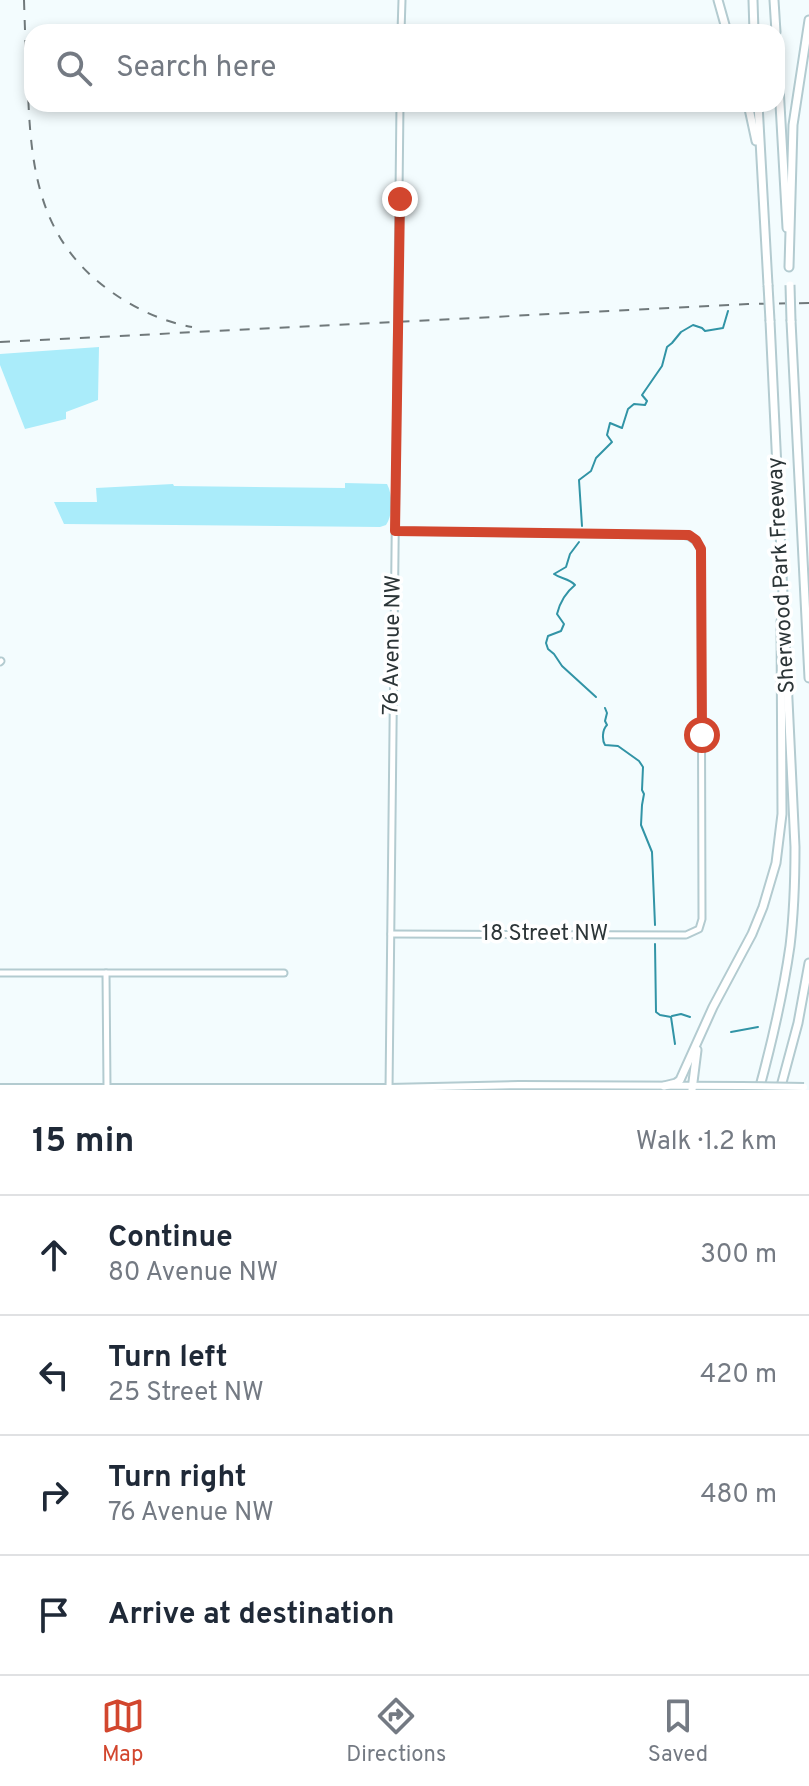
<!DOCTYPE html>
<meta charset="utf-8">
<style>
:root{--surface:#fff;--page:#f6f6f7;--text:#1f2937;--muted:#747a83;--line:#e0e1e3;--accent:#d2462e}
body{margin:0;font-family:Overpass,sans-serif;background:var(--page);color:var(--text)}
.stop{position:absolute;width:24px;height:24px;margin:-18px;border:6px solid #d2462e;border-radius:50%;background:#fff}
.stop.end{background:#d2462e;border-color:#fff;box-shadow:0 2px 8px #0008}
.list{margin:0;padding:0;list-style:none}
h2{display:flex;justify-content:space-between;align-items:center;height:104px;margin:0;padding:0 32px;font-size:34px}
h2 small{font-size:26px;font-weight:400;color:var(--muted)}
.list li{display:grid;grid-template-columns:52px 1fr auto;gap:24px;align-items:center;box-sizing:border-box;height:120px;padding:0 32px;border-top:2px solid var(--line)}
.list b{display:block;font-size:30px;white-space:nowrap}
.list p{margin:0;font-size:26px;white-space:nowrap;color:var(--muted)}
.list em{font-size:26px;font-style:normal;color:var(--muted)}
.icon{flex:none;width:44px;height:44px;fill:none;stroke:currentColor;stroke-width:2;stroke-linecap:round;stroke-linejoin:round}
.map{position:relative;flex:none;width:809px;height:1090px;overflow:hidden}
.search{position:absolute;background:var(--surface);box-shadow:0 4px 12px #0003;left:24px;right:24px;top:24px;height:88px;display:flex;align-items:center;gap:20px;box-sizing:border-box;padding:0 28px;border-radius:24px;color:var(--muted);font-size:30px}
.sheet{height:584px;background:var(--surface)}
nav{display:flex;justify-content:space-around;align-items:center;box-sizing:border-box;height:112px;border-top:2px solid var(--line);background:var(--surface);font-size:22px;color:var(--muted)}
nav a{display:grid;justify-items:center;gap:4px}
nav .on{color:var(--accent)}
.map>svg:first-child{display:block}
.green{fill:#aaecfa}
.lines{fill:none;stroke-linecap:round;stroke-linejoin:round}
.stream{stroke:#3194a6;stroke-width:2}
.minor-casing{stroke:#b3cbd0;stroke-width:9}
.major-casing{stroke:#b3cbd0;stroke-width:10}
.highway-casing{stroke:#b3cbd0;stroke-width:11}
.minor{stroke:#fff;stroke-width:5}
.major{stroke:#fff;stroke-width:6}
.highway{stroke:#fff;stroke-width:7}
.rail{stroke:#70797b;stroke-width:2;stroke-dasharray:10 10;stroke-linecap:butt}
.major-bridge-casing{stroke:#b3cbd0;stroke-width:10;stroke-linecap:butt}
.highway-bridge-casing{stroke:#b3cbd0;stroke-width:11;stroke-linecap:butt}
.major-bridge{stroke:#fff;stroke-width:6}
.highway-bridge{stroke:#fff;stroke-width:7}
.route{stroke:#d2462e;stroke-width:10}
.labels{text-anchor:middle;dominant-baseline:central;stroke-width:7;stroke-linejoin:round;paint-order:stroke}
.street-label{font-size:22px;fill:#2c3537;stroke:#fff}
</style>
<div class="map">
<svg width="809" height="1090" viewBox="0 0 809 1090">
<rect width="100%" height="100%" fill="#f3fcfe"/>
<g class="green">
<polygon points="99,347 98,400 66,412 66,419 25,429 0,365 0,354"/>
<path d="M 345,483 L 387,484 C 393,495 393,515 386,525 L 380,527 L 64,524 L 54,502 L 97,502 L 96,488 L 173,484 L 174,486 L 345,488 Z"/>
</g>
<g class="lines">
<g class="stream">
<polyline points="582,526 579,480 591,471 596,458 612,442 607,435 610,423 622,428 628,409 634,404 645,405 647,401 642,395 662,366 667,347 672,343 681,332 693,325 702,328 705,331 723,328 728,311"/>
<path d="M 579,542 L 570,554 L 566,567 L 554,574 C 561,579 569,578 575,585 C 565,593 560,602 557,614 L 564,624 L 561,631 L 548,636 L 546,643 L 548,649 L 554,654 L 562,666 L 596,697"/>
<path d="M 605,708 L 607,713 L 605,721 L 607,725 C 602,730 602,740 605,745 L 618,746 L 639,761 L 643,767 L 642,790 L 644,794 L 642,805 L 641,825 L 652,852 L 655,925"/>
<polyline points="655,944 656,1012 660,1015 671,1017 675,1044"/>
<polyline points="672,1016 681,1014 690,1017"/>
<polyline points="731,1032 758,1027"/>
</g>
<defs>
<g id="minor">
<polyline points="401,32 402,0"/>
<polyline points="0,662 1,661"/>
<path d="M 391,934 L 686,935 L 699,929 L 702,919 L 701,549 C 694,537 689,535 676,535 L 395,531"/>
<polyline points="0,973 284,973"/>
<polyline points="106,973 107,1087"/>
<polyline points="389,1090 400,104"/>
</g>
<polyline id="major" points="0,1088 389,1088 519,1085 742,1086"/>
<g id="highway">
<polyline points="718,0 727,32"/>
<polyline points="753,0 754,32"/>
<polyline points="774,0 776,32"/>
<polyline points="777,51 787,228"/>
<polyline points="748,104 756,141"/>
<polyline points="758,104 768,285"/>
<polyline points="789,267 793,125 809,20"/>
<polyline points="791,321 809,678"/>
<polyline points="664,1086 676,1083 680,1080 713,1007 752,934 763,907 776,863 782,814 781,621"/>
<polyline points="692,1090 697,1050"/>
<path d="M 759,1090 C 772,1042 783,995 790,946 C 794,913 795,880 795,847 L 770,321"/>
<polyline points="780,1090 798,1023 809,963"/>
</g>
</defs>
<use href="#minor" class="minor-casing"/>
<use href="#major" class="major-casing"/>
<use href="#highway" class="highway-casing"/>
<use href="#minor" class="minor"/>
<use href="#major" class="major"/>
<use href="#highway" class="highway"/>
<g class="rail">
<path d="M 24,0 C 25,31 26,62 28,92 C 31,174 41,243 113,293 C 136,309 164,322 192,327"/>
<polyline points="0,342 748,304 809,303"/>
</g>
<defs>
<polyline id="major-bridge" points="742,1086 804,1087"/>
<g id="highway-bridge">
<polyline points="768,285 770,321"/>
<polyline points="790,285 791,321"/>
</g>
</defs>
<use href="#major-bridge" class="major-bridge-casing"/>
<use href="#highway-bridge" class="highway-bridge-casing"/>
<use href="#major-bridge" class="major-bridge"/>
<use href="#highway-bridge" class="highway-bridge"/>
</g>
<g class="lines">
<polyline class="route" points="400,199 395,531 689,535 696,540 701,549 702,735"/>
</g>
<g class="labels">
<g class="street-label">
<text transform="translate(782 575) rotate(-93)">Sherwood Park Freeway</text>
<text transform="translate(393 645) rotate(-89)">76 Avenue NW</text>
<text x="545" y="934">18 Street NW</text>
</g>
</g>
</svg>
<div class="stop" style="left:702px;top:735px"></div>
<div class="stop end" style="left:400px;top:199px"></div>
<div class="search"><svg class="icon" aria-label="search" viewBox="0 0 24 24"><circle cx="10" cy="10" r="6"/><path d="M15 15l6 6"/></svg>Search here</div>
</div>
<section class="sheet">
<h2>15 min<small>Walk · 1.2 km</small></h2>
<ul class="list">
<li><svg class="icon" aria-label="ahead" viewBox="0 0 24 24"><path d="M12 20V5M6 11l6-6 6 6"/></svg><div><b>Continue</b><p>80 Avenue NW</p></div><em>300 m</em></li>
<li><svg class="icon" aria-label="left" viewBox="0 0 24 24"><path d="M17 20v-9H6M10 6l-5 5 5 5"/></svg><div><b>Turn left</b><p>25 Street NW</p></div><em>420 m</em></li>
<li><svg class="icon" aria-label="right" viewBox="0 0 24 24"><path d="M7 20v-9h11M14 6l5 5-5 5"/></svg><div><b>Turn right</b><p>76 Avenue NW</p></div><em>480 m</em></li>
<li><svg class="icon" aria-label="arrive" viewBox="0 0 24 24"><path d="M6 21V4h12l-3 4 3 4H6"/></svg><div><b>Arrive at destination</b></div></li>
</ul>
</section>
<nav>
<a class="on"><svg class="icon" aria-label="map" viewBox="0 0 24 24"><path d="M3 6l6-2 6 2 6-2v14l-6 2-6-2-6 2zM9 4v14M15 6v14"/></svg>Map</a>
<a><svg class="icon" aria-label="directions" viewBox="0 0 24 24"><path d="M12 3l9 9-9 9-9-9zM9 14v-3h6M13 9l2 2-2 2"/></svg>Directions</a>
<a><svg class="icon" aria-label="saved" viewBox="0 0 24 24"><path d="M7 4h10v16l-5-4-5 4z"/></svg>Saved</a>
</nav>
